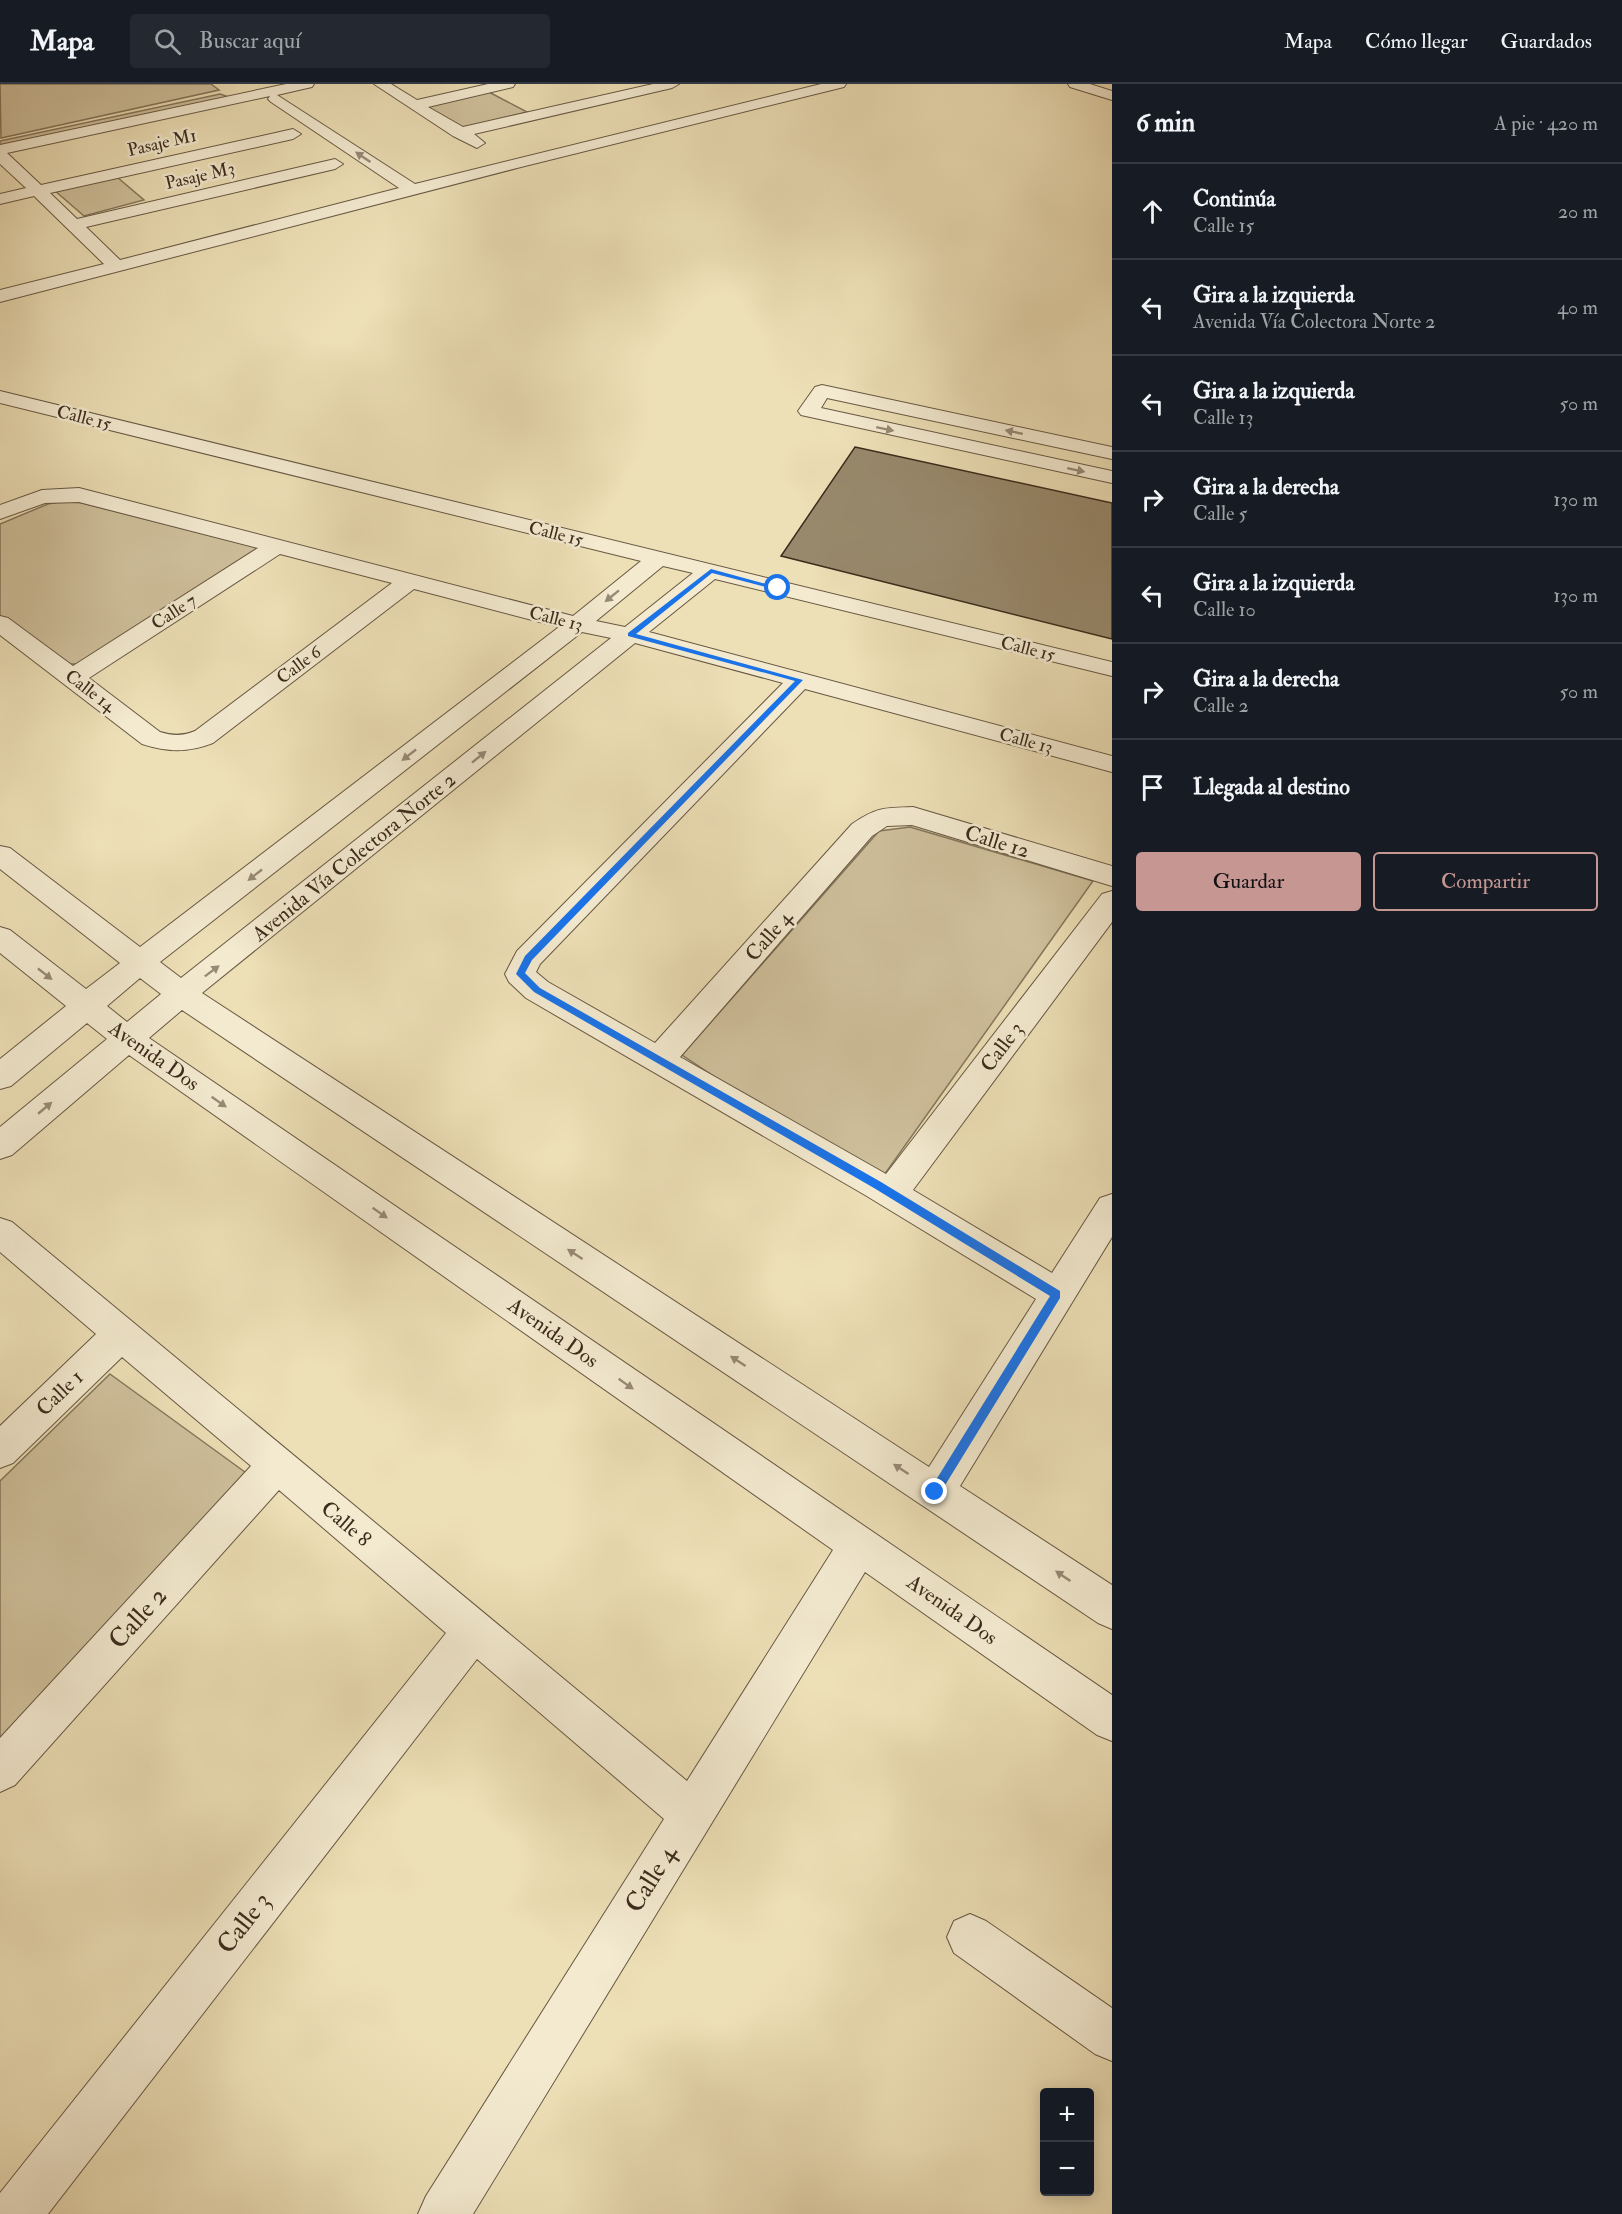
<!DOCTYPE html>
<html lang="es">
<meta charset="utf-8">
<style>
:root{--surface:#171b24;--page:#242831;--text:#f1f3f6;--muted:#9ea1a6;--line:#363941;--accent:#c59692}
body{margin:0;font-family:"IM FELL Double Pica",serif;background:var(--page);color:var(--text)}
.controls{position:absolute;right:18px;bottom:18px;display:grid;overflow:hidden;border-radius:6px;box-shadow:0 3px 15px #0003}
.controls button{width:54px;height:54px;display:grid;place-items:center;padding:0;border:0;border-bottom:2px solid var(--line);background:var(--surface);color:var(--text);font:30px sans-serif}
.stop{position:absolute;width:18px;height:18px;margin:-14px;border:4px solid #1a73e8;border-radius:50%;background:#fff}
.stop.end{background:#1a73e8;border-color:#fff;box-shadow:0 2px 6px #0008}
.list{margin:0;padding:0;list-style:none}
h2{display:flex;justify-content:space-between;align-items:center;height:78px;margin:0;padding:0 24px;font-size:26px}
h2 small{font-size:20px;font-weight:400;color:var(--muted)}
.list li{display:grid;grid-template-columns:39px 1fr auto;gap:18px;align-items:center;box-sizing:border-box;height:96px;padding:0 24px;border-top:2px solid var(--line)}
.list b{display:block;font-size:22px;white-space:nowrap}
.list p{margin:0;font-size:20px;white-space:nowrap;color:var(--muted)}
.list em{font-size:20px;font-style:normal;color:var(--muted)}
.actions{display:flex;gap:12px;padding:18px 24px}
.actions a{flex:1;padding:14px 0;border:2px solid var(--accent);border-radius:6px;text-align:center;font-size:21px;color:var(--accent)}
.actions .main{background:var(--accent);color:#111}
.icon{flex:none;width:33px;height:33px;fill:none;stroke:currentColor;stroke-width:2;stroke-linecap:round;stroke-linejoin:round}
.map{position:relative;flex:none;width:1112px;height:2130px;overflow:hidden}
header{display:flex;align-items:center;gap:36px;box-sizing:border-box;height:84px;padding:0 30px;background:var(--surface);border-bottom:2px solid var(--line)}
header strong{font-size:28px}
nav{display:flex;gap:33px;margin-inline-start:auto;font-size:21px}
.search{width:420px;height:54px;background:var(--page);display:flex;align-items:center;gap:15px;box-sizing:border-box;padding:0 21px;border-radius:6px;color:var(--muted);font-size:22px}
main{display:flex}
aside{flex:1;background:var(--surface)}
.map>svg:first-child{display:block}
.green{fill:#cfc09c;stroke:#85765c;stroke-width:1.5}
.building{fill:#98896c;stroke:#3b2b1c;stroke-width:1.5}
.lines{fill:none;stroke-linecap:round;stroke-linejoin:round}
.minor-casing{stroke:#685842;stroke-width:2}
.minor{fill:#f3ead0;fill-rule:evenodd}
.oneway{fill:#978a76}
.route{fill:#1a73e8}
.labels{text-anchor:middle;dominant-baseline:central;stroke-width:5;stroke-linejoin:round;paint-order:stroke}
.far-street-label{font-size:18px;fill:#3b2b1c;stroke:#f3ead0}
.street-label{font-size:21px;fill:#3b2b1c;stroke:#f3ead0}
.near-street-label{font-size:26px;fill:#3b2b1c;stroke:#f3ead0}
</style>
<header>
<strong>Mapa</strong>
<div class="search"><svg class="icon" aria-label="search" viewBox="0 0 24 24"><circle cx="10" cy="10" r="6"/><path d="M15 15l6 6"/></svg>Buscar aquí</div>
<nav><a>Mapa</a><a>Cómo llegar</a><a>Guardados</a></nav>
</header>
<main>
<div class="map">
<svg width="1112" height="2130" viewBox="0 0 1112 2130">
<rect width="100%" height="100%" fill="#eddfb6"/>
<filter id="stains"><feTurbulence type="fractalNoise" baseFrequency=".00333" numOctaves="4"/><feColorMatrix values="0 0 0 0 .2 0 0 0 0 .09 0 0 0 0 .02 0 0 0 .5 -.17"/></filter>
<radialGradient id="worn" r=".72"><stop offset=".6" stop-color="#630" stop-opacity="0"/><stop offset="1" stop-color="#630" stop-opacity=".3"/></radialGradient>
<g class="green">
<polygon points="0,0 211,0 219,6 1,54"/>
<polygon points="487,7 527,28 464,44 424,21"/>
<polygon points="220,10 229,13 0,61 0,57"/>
<polygon points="117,93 144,116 84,132 54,106"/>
<polygon points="70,416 259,464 81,580 61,580 0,534 0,440 48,420"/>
<polygon points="910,743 1093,797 877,1101 682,971 879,747"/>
<polygon points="110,1290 249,1391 0,1654 0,1397"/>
</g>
<polygon class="building" points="855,363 1112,419 1112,555 781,472"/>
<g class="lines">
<defs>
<g id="minor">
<path d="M 286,0 L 314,0 L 312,3 L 277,11 L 415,100 L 821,0 L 846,0 L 844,3 L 521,83 L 0,218 L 0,206 L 104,180 L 34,112 L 0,120 L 0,110 L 26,104 L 0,80 L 0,61 ZM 270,12 L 268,15 L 271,18 L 399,104 L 120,176 L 86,143 L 335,85 L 343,80 L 335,75 L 77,135 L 50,109 L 293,55 L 301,50 L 293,45 L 41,101 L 7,69 Z"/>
<polygon points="374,0 391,0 417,16 488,0 515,0 513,3 428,23 463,43 653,0 679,0 672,4 474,50 485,59 477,64 453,52"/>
<polygon points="1068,0 1090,0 1112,7 1112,16 1070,3"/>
<polygon points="822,301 1112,363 1112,375 827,314 821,324 1112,387 1112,399 801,331 798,327 815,303"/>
<path d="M 0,307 L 1112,578 L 1112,592 L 715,495 L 649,548 L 1112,672 L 1112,688 L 805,605 L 540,880 L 536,888 L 548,898 L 655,959 L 852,740 C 877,723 884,724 913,723 L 1112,782 L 1112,802 L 912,741 L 887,742 L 872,752 L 680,973 L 886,1090 L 1102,810 L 1112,807 L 1112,838 L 913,1106 L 1052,1189 L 1100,1114 L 1112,1110 L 1112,1153 L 960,1402 L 1112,1501 L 1112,1545 L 1098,1539 L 182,926 L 149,954 L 1112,1611 L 1112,1657 L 1097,1651 L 865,1488 L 473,2130 L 418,2130 L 426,2112 L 664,1735 L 477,1575 L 48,2130 L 0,2130 L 0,2109 L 446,1549 L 279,1406 L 15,1701 L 0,1708 L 0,1654 L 251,1382 L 122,1273 L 13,1379 L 0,1384 L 0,1342 L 96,1250 L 0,1168 L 0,1134 L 12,1138 L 687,1697 L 833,1466 L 129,971 L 12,1071 L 0,1075 L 0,1043 L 107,955 L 87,939 L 11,1002 L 0,1005 L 0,975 L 66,922 L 0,869 L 0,843 L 10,846 L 86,905 L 120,879 L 0,785 L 0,762 L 10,764 L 140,863 L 559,543 L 414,505 L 213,659 C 187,669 168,668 142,660 L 0,551 L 0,532 L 8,534 L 73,582 L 258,464 L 79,418 L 45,419 L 0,435 L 0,421 L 42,406 L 79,404 L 573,532 L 641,477 L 0,319 ZM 280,470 L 392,499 L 195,647 C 183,652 173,652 160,648 L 89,594 ZM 663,482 L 693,489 L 625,543 L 596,537 ZM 582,548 L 611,554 L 181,894 L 160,878 ZM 635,559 L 783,599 L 517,867 L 505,890 L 509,898 L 526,914 L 865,1111 L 1036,1215 L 929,1383 L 202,909 ZM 140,894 L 161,910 L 127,938 L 107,922 Z"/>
<polygon points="970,1830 986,1837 1112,1924 1112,1977 1095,1970 954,1869 947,1853 954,1837"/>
</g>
</defs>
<use href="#minor" class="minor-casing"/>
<use href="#minor" class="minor"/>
</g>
<defs><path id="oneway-solid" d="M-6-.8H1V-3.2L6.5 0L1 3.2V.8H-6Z" transform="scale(1.5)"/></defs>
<g class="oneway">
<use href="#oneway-solid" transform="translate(363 73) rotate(-146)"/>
<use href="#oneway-solid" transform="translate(885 345) rotate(12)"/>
<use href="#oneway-solid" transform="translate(1014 348) rotate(-168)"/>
<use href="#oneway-solid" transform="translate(1076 386) rotate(12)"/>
<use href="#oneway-solid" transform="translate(612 512) rotate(141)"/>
<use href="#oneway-solid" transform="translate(409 671) rotate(142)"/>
<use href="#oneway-solid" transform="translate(479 673) rotate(-39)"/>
<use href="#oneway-solid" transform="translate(255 791) rotate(142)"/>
<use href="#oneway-solid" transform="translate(212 887) rotate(-37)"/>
<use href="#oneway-solid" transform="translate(45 890) rotate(38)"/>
<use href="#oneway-solid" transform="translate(219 1018) rotate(35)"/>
<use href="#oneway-solid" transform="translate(45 1024) rotate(-40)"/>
<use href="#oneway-solid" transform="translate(380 1129) rotate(35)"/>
<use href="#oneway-solid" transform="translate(575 1170) rotate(-147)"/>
<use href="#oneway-solid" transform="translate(738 1277) rotate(-147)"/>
<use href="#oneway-solid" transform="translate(626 1300) rotate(35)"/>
<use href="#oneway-solid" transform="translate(901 1385) rotate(-147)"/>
<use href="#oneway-solid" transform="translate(1063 1492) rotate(-146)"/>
</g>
<polygon class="route" points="711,485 781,504 778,506 712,489 636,550 803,596 532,876 525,889 540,904 881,1098 1060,1207 1060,1214 939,1411 935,1413 931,1411 931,1404 1050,1212 874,1104 534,908 516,890 525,872 795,597 628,552 628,549"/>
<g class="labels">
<g class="far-street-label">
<text transform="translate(162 59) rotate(-13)">Pasaje M1</text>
<text transform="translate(200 92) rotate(-13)">Pasaje M3</text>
<text transform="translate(84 334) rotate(14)">Calle 15</text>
<text transform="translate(556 450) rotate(14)">Calle 15</text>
<text transform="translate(174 528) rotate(-33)">Calle 7</text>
<text transform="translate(556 535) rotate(14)">Calle 13</text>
<text transform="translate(1028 565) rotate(14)">Calle 15</text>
<text transform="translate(299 581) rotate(-37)">Calle 6</text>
<text transform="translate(90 607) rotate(37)">Calle 14</text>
<text transform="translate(1026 657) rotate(15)">Calle 13</text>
</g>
<g class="street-label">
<text transform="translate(997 758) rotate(17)">Calle 12</text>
<text transform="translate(354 773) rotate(-39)">Avenida Vía Colectora Norte 2</text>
<text transform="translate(769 852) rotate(-49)">Calle 4</text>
<text transform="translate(1002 963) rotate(-53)">Calle 3</text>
<text transform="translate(154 972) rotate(35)">Avenida Dos</text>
<text transform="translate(553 1249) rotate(35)">Avenida Dos</text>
<text transform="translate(60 1309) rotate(-44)">Calle 1</text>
<text transform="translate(346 1440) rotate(40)">Calle 8</text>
<text transform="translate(952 1526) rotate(35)">Avenida Dos</text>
</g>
<g class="near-street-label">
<text transform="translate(138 1534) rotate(-48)">Calle 2</text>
<text transform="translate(651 1795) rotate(-58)">Calle 4</text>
<text transform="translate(244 1839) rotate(-52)">Calle 3</text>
</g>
</g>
<rect width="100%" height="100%" filter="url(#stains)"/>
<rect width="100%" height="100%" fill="url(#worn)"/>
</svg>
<div class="controls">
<button>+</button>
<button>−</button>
</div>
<div class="stop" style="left:778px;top:504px"></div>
<div class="stop end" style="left:935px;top:1408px"></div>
</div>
<aside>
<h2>6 min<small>A pie · 420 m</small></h2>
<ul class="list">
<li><svg class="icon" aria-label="ahead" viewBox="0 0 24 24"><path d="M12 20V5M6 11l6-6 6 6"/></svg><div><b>Continúa</b><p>Calle 15</p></div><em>20 m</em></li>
<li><svg class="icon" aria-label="left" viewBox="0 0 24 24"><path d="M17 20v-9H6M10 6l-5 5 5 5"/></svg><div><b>Gira a la izquierda</b><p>Avenida Vía Colectora Norte 2</p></div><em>40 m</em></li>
<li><svg class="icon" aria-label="left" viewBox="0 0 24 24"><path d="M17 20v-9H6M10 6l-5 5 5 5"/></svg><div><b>Gira a la izquierda</b><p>Calle 13</p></div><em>50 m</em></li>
<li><svg class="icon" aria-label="right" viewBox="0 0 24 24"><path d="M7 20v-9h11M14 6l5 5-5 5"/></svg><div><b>Gira a la derecha</b><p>Calle 5</p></div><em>130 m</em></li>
<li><svg class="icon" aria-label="left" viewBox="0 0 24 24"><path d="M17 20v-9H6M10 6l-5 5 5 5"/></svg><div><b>Gira a la izquierda</b><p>Calle 10</p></div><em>130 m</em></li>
<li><svg class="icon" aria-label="right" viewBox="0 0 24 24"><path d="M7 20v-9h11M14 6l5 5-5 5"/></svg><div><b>Gira a la derecha</b><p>Calle 2</p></div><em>50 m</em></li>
<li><svg class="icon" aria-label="arrive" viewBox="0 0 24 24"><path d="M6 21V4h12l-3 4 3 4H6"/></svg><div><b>Llegada al destino</b></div></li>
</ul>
<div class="actions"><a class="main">Guardar</a><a>Compartir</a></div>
</aside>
</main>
